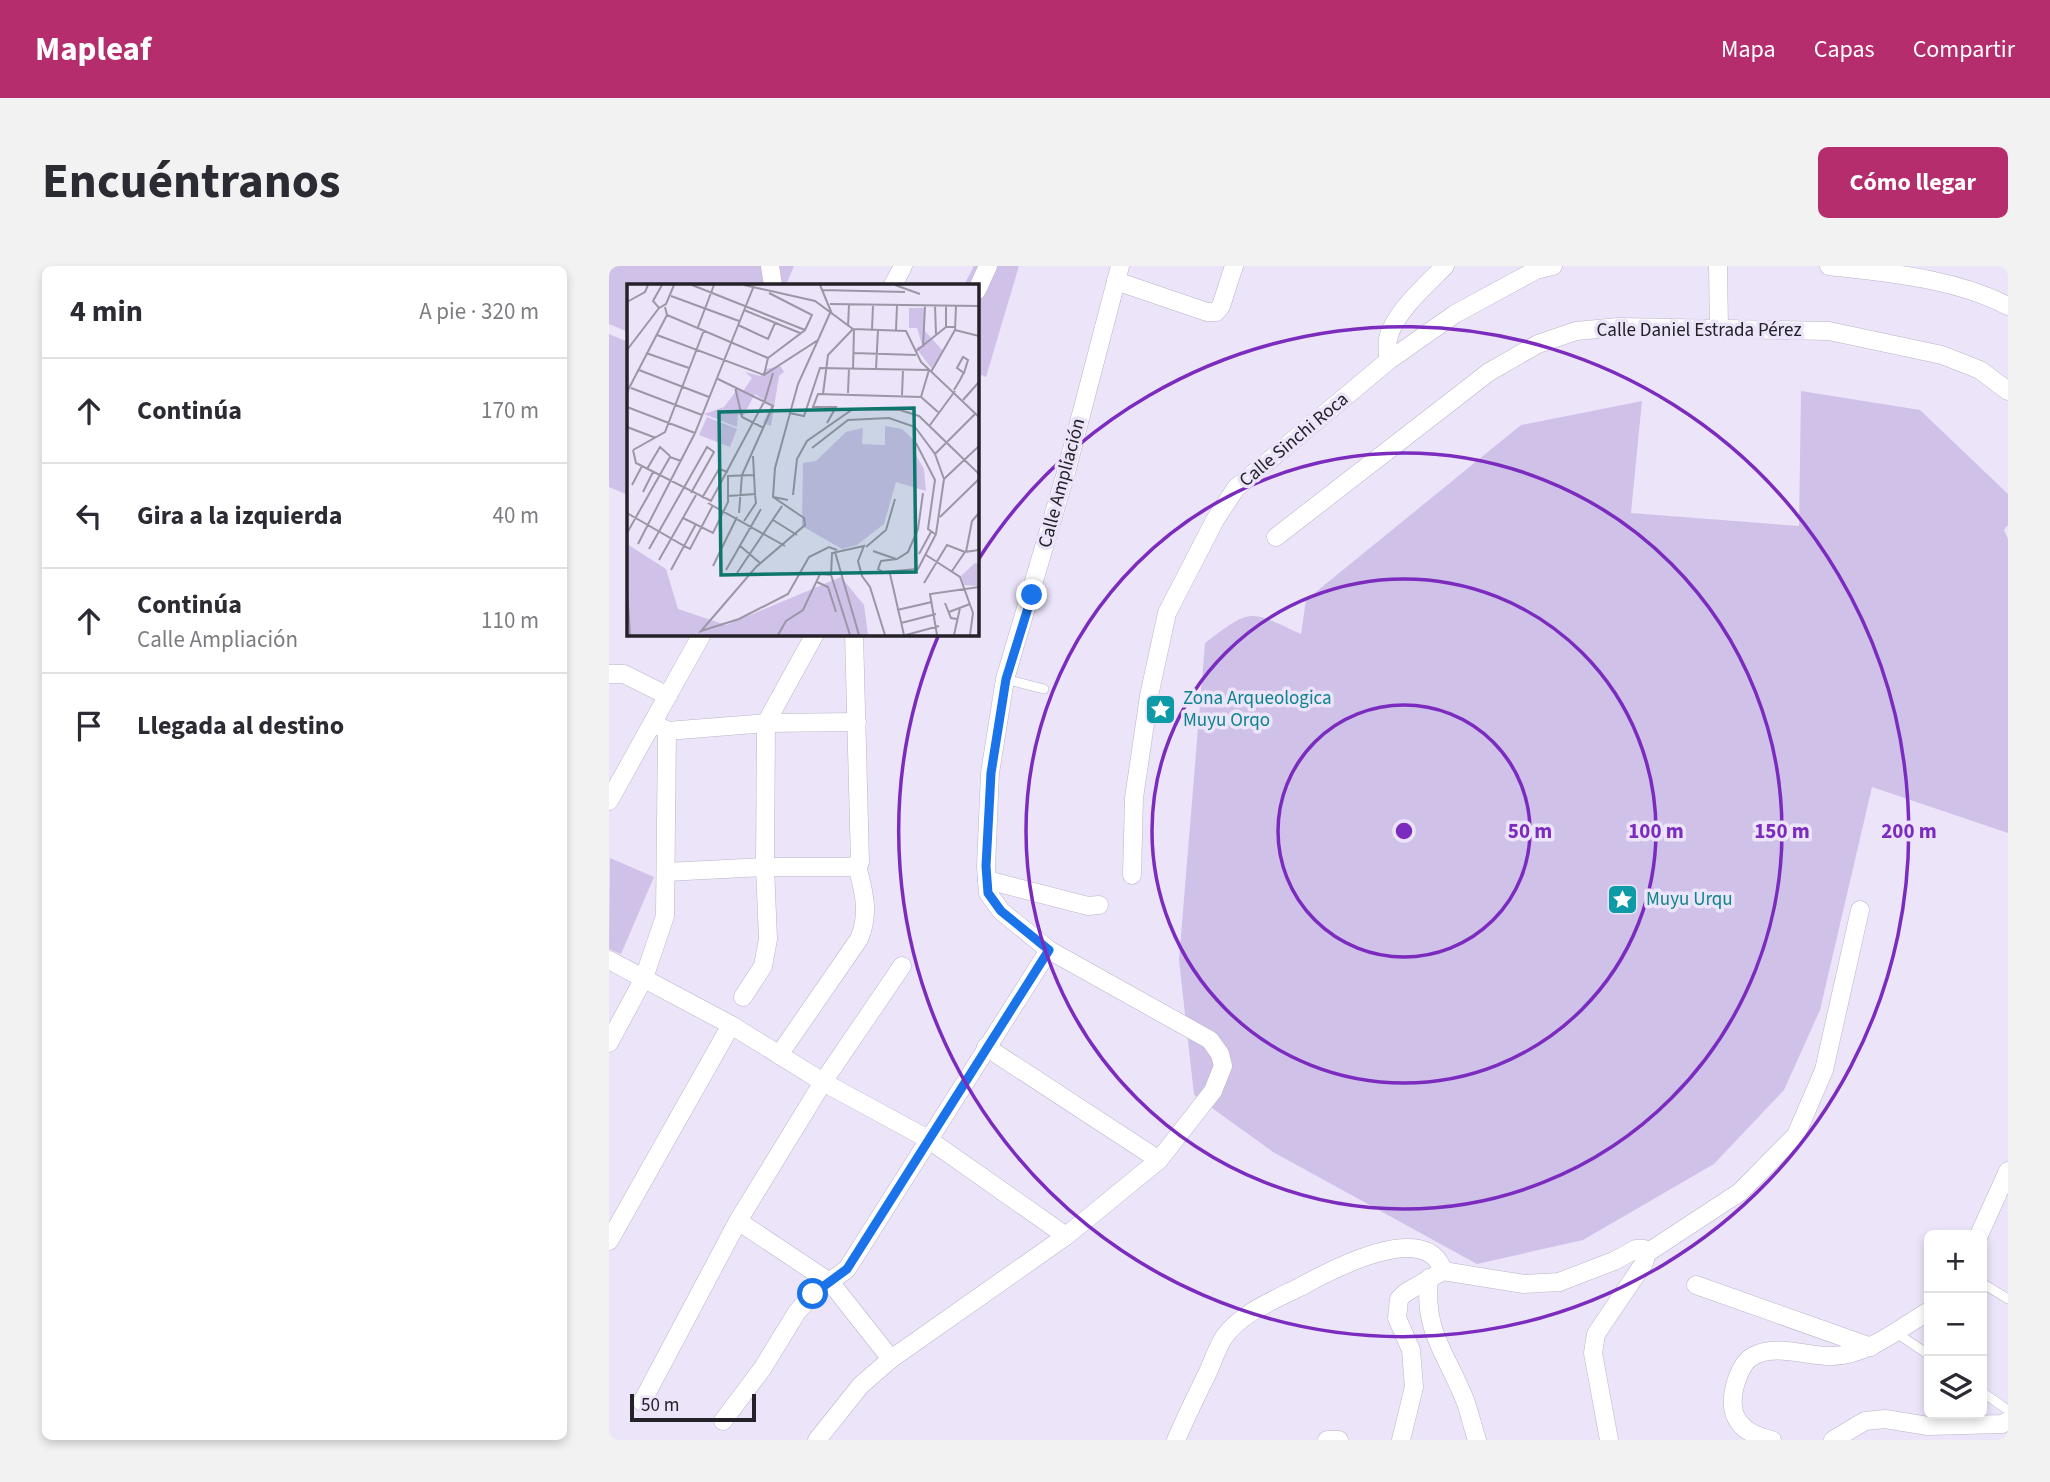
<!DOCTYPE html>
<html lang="es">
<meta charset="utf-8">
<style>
:root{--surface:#fff;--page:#f2f2f3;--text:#2b2b33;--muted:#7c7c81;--line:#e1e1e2;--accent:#b62d6d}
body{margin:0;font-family:"Source Sans 3",sans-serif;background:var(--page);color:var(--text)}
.controls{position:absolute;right:21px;bottom:21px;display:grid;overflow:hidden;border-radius:10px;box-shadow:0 4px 10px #0003}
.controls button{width:63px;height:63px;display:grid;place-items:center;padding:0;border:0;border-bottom:2px solid var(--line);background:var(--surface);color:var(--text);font:35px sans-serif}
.scale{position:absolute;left:21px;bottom:18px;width:126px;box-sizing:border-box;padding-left:7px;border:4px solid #242129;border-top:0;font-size:19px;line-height:24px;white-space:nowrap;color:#242129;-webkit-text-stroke:5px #ece4f9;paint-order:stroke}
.stop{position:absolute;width:21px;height:21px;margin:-16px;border:5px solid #1a73e8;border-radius:50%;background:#fff}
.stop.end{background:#1a73e8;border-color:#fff;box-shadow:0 2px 7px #0008}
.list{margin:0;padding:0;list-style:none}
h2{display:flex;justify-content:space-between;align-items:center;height:91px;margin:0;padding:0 28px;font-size:30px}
h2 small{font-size:23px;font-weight:400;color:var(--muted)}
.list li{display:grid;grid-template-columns:46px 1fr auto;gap:21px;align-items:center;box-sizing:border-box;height:105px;padding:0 28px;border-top:2px solid var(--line)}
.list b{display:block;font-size:26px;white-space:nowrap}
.list p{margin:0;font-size:23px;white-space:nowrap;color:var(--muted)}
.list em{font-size:23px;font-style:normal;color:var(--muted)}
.icon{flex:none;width:38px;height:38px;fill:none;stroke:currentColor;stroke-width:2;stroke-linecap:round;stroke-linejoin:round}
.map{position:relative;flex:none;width:1399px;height:1174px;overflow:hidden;border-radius:10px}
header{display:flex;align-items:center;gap:42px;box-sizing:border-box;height:98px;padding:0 35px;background:var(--accent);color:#fff}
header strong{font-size:33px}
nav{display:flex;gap:38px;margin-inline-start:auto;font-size:24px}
.intro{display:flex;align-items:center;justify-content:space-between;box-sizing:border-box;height:168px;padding:0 42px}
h1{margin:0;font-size:49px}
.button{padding:18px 32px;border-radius:10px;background:var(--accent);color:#fff;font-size:24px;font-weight:700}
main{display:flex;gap:42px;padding:0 42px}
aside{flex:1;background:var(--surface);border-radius:10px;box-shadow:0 4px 10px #0003}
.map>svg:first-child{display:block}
.green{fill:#d0c1e9}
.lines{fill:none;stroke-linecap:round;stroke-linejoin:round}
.lane-casing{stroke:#bbb4c8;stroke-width:10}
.street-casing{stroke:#bbb4c8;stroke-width:19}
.lane{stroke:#fff;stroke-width:9}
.street{stroke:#fff;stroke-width:18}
.route{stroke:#1a73e8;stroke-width:9}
.ring{fill:none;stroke:#7b2cbf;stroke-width:3.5}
.labels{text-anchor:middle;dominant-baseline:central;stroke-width:7;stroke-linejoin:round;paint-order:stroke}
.street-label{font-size:19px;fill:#242129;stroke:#ece4f9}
.culture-label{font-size:19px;fill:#0d838f;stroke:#ece4f9;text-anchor:start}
.inset-road{fill:none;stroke:#9c96a6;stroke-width:2}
.view{fill:#0f766e;fill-opacity:0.15;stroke:#0f766e;stroke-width:3.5}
.inset-edge{fill:none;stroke:#242129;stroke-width:3.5}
.centre{fill:#7b2cbf;stroke:#ece4f9;stroke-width:3.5}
.ring-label{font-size:21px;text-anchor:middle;font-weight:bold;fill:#7b2cbf;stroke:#ece4f9;stroke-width:7;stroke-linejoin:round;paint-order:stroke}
</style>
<header>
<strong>Mapleaf</strong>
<nav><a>Mapa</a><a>Capas</a><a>Compartir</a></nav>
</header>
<div class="intro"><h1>Encuéntranos</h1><a class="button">Cómo llegar</a></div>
<main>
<aside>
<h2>4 min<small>A pie · 320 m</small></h2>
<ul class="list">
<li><svg class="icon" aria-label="ahead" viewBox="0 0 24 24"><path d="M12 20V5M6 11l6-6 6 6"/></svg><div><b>Continúa</b></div><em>170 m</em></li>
<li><svg class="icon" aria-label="left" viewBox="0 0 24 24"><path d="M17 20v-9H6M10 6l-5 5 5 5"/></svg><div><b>Gira a la izquierda</b></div><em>40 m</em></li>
<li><svg class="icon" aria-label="ahead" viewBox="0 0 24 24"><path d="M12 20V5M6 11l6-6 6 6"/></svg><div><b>Continúa</b><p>Calle Ampliación</p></div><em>110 m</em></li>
<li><svg class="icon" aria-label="arrive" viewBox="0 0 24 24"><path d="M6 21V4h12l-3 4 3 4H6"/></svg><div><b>Llegada al destino</b></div></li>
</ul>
</aside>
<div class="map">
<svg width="1399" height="1174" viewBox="0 0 1399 1174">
<rect width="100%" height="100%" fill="#ece4f9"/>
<g class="green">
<polygon points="0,0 185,0 177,19 148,19 141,16 139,19 19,19 19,66 0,58"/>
<polygon points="365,0 410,0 377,111 368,107 368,19 355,19"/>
<polygon points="0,68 19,76 19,229 0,221"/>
<path d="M 1192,125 L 1311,144 L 1399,228 L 1399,259 L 1395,264 L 1399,273 L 1399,567 L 1263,521 L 1211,744 L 1175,824 L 1105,898 L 974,974 L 868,998 L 664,886 L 585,829 L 570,694 L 596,377 C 643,341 640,344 692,368 L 697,334 L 912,159 L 1033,135 L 1022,247 L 1190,260 Z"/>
<polygon points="1,592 45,611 12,688 0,683"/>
</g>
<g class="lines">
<defs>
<g id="lane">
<polyline points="396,413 435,423"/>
<polyline points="1373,1017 1399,1033"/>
<polyline points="1286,1066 1320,1089"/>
<polyline points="1373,1126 1399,1144"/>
</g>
<g id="street">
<polyline points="161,0 164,19"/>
<polyline points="1109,0 1110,62"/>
<path d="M 1220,0 C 1279,7 1345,12 1399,40"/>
<polyline points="507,15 598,46 607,46 612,40 625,0"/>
<polyline points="284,19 294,0"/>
<polyline points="368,24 379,0"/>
<path d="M 779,95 C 779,88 778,80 779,73 C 784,48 818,18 836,0"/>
<polyline points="667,271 880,106 929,78 967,65 1010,61 1220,65 1333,89 1371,104 1399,125"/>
<polyline points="0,408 15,408 59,430"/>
<polyline points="44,456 58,465 157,457 248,456"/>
<polyline points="0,535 93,368"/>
<polyline points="57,606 156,601 242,601 251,596 245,368"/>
<polyline points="523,609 525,532 540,430 558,347 606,254 627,222 779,95 846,48 927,4 944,0"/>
<polyline points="490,639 479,640 378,614 377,600 381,507 396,413 456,210 511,0"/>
<polyline points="0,694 122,759 214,816 319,873 457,970"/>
<polyline points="134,731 154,700 159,673 156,601 157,457 206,368"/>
<polyline points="0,777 35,712 56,650 58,465"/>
<polyline points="377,781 550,894"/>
<path d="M 170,789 L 250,673 C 261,648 255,626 248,600"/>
<polyline points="129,955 222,1017 282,1093"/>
<polyline points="1370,969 1399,905"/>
<polyline points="0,975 122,759"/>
<polyline points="1038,987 1131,926 1187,869 1215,804 1251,644"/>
<path d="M 820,1012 C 814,1067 839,1089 857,1137 C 861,1149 864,1162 868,1174"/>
<polyline points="1087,1019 1262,1081"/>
<polyline points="33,1136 129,955 214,816 293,700"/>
<polyline points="114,1155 153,1103 188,1046 204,1028 238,1003 440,684"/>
<polyline points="208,1174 252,1119 282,1093 457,970 550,894 604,825 614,800 611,788 601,774 440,684 392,645 379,627 378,614"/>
<path d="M 567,1174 C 577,1151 588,1128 599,1106 C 604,1095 608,1082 615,1071 C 632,1047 665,1034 691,1021 C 720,1005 818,952 834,1005"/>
<polyline points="718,1174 730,1174"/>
<polyline points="792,1174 805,1121 802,1084 788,1052 790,1033 796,1027 834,1005 915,1018 950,1016 1005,995 1027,983 1035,983 1038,987 1035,997 987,1068 984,1087 1000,1174"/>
<path d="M 1163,1174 C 1130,1167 1117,1149 1127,1116 C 1130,1107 1135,1095 1144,1090 C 1168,1077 1199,1091 1224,1090 C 1259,1089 1291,1062 1320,1045"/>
<polyline points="1224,1174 1256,1155 1276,1153 1319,1160 1393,1158 1399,1155"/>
</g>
</defs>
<use href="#lane" class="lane-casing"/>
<use href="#street" class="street-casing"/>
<use href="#lane" class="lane"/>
<use href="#street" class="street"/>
</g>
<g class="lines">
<polyline class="route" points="204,1028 238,1003 440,684 392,645 379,627 377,600 382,507 397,413 423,329"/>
</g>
<g class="ring">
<circle cx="795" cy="565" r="126"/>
<circle cx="795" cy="565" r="252"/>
<circle cx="795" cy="565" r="378"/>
<path d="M369 294A505 505 0 1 1 330 368"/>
</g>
<defs>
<symbol id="sight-square" viewBox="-11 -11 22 22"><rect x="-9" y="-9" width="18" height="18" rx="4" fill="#0f9aa8" stroke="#ece4f9"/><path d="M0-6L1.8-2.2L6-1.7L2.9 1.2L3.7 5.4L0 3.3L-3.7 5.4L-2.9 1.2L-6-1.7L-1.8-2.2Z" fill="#fff"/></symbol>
</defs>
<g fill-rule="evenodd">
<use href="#sight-square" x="534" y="426" width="35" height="35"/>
<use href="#sight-square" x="996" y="616" width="35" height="35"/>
</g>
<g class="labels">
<g class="street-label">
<text x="1090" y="64">Calle Daniel Estrada Pérez</text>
<text transform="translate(685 174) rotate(-40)">Calle Sinchi Roca</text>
<text transform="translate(453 217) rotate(-75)">Calle Ampliación</text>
</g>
<g class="culture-label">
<text x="574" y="432">Zona Arqueologica<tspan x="574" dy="22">Muyu Orqo</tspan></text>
<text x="1037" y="633">Muyu Urqu</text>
</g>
</g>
<g transform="translate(18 18)">
<rect width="352" height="352" fill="#ece4f9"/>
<path d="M 282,24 L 297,24 L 298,47 L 316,67 L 305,85 L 289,64 L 295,61 L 290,44 L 282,44 ZM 153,82 L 157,88 L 152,92 L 144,142 L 136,139 L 144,122 L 128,110 L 116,132 L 111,130 L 110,143 L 77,130 L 97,123 L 110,106 L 116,107 L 125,94 L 118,88 L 133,92 L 139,85 ZM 80,133 L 110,145 L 103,163 L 72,151 ZM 258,142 L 275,145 L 289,158 L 287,168 L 297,185 L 299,207 L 269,198 L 257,240 L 230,261 L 215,265 L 175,242 L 176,179 L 189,177 L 219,148 L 236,144 L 235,160 L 258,161 ZM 0,260 L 39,285 L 51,325 L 99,341 L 214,293 L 237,321 L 241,351 L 0,351 ZM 348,279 L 352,280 L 352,302 L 337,301 L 334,292 Z" fill="#d0c1e9"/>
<path class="inset-road" d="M 35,1 L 26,17 L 32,24 L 39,20 L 47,1M 65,1 L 178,46M 117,1 L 188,17 L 226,45 L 279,47 L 294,78 L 352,133M 193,1 L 205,30M 268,1 L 293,10M 195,6 L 278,8M 44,12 L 112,37M 0,18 L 18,8 L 21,1M 203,20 L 352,22M 308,21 L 309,50M 38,23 L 40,31 L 141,74M 117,26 L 173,49M 111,41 L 141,55 L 148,39M 221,42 L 222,21M 71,43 L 87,1M 319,43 L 319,22M 245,46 L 246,21M 269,46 L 270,22M 328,46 L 352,52M 30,51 L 137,91 L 141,74 L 178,46 L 185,31 L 142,9M 296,63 L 298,22M 0,66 L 32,24M 288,68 L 319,43 L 328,43M 0,69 L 0,93M 19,69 L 62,84M 226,69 L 289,71M 226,85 L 227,45M 249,85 L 251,46M 12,86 L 82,113M 304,88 L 328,46 L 329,22M 137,91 L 191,56 L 203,29M 89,94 L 146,122 L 115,191 L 112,229M 108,103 L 115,133 L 137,144M 4,104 L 75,131M 327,106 L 333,96 L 336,90 L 337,89 L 341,76 L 336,73 L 330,84 L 337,89M 0,108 L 40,31M 221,109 L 222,84M 196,110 L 201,71 L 226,45M 275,111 L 276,86M 336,116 L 352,98M 0,123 L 68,149M 162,129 L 177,132 L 193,84 L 302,86 L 294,113M 200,139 L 209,123 L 186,123 L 191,110 L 294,113 L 311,128M 303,141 L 328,107M 0,143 L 29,154M 289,159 L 308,196 L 301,245 L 308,250M 185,164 L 221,136 L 262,134 L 288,143 L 308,170 L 317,195 L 309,250 L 291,285 L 256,288 L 251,285 L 254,277 L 270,275 L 281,268 L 291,245 L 296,209M 6,166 L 9,179 L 84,217 L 138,116 L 146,89M 6,166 L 38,148 L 77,46M 308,170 L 349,129M 20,185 L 33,163 L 43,172M 100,192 L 127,191M 317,195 L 352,162M 5,201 L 15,182M 16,208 L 26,188M 166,211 L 170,175 L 180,157 L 226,125 L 273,126 L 292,132 L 352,190M 101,212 L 128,210 L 126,172M 146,213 L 177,234 L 178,241 L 129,283 L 74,347 L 112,335 L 161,310 L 182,273 L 202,263 L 210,266M 75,214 L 92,185 L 101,188M 161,216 L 146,213 L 148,184 L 171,100 L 191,56M 81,219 L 158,262M 0,229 L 57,262 L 44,286M 313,233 L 352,195M 56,234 L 86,249 L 101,218 L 101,192M 146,236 L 170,251M 117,237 L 129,219 L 128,211M 69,240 L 57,262 L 63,265 L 86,221M 0,249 L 43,173 L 54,177M 11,260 L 68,149 L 126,4M 112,261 L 133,279M 239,263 L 259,246 L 268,215M 22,265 L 80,163 L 87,168 L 64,209M 246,267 L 269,275M 208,268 L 232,351M 339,268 L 345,237 L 352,229M 292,270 L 304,248M 299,271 L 333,293 L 346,329 L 343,351M 32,276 L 69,211M 86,282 L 110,233M 99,286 L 134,225M 325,287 L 338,268 L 352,266M 110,289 L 155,222M 263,290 L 277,351M 204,291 L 223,351M 190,298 L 201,303 L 209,328M 297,299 L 320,261 L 338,268M 0,306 L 3,351M 318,319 L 324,334 L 330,335M 270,326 L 305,318M 322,328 L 343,320M 274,339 L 309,330M 151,351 L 159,337 L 176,326 L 193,290 L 204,291 L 205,269 L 237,262 L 231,277 L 235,292 L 243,303 L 258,351M 279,351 L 312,342M 310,351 L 303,310 L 352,303M 327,351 L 333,324"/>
<path class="view" d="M 287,124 L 289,288 L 94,291 L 92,128 Z"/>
<rect width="352" height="352" class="inset-edge"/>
</g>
<circle cx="795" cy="565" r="10" class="centre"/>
<g class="ring-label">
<text x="921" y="572">50 m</text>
<text x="1047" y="572">100 m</text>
<text x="1173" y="572">150 m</text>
<text x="1300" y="572">200 m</text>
</g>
</svg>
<div class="controls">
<button>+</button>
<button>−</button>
<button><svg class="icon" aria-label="layers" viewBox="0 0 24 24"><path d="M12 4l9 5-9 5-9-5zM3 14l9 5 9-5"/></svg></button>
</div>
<div class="scale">50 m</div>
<div class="stop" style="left:204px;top:1028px"></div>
<div class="stop end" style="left:423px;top:329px"></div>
</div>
</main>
